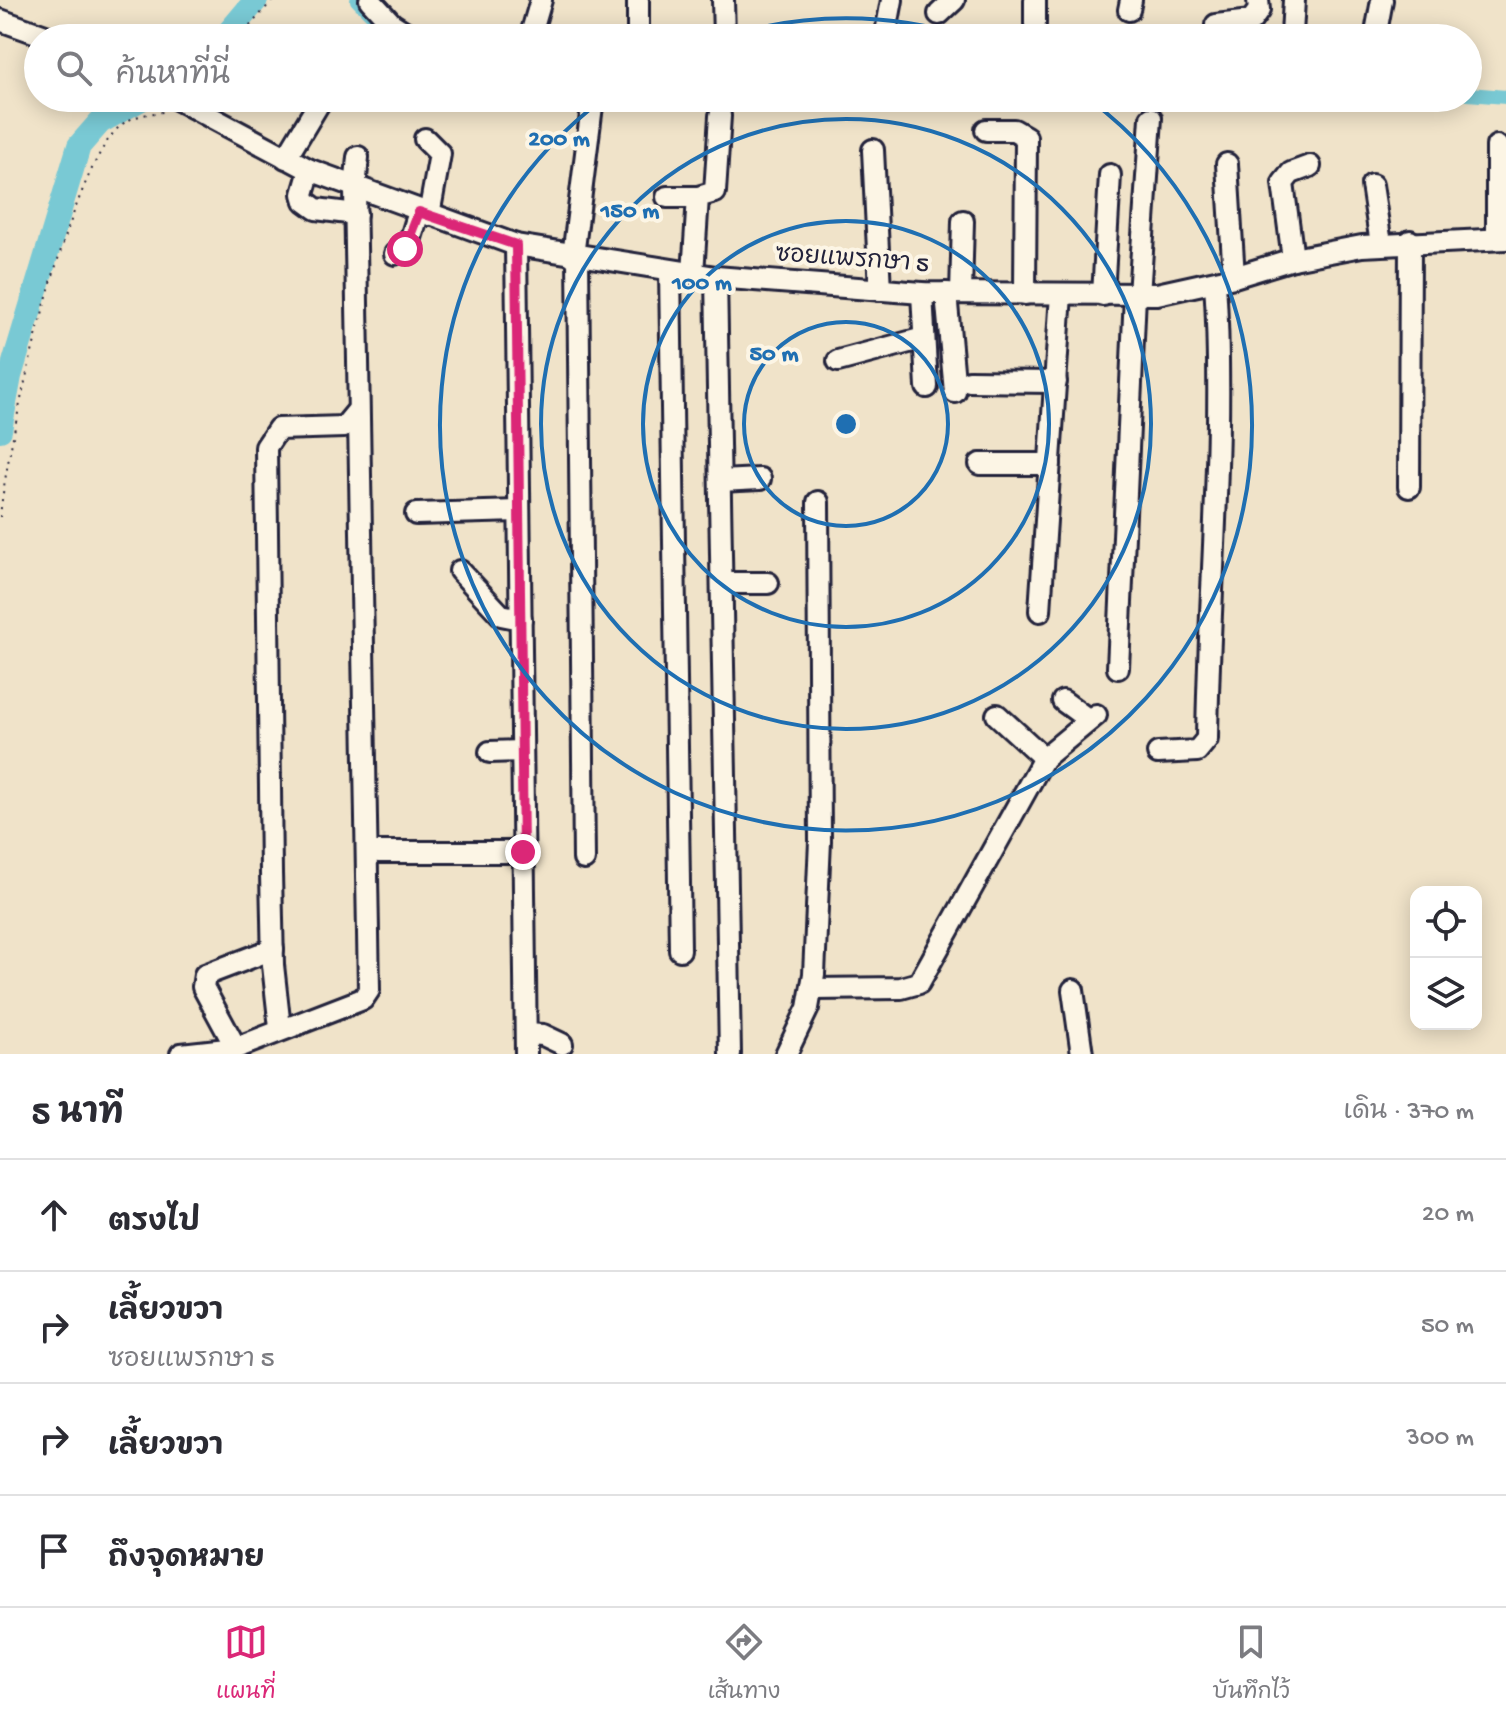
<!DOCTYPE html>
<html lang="th">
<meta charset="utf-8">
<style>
:root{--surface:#fff;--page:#f2f2f3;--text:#2b2b33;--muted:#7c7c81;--line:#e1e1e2;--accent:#db2777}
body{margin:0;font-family:"Gochi Hand","Playpen Sans Thai",sans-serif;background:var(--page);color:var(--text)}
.controls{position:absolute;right:24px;bottom:24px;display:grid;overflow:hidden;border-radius:16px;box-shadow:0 4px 20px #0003}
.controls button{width:72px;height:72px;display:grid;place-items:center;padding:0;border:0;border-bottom:2px solid var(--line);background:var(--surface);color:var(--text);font:40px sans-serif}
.stop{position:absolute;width:24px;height:24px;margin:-18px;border:6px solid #db2777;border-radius:50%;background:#fff}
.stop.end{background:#db2777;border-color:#fff;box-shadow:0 2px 8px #0008}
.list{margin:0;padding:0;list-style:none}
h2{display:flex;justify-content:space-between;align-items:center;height:104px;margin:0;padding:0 32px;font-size:34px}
h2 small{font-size:26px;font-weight:400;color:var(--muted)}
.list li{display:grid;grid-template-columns:52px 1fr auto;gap:24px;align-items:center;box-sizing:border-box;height:112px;padding:0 32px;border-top:2px solid var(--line)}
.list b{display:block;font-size:30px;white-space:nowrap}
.list p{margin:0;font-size:26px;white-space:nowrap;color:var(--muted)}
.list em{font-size:26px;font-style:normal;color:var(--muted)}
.icon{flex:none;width:44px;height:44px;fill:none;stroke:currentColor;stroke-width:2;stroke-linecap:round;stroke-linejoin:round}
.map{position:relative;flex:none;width:1506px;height:1054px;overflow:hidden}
.search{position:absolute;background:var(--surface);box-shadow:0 4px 20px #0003;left:24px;right:24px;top:24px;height:88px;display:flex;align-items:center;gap:20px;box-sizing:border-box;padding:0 28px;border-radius:44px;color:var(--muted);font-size:30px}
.sheet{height:552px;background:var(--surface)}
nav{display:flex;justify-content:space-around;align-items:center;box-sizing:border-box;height:112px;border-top:2px solid var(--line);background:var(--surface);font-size:22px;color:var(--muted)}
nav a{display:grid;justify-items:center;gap:4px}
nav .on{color:var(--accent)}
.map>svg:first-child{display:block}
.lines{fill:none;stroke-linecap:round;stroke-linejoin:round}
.canal{stroke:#79c9d4;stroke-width:14}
.river{stroke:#79c9d4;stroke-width:24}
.minor-casing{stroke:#22223b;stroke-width:26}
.path{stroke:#22223b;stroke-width:2;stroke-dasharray:2 6;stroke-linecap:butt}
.minor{stroke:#fcf5e5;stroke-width:20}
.route{stroke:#db2777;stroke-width:10}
.ring{fill:none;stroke:#1f6fb2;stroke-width:4}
.labels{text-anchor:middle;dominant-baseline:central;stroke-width:8;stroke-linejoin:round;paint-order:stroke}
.street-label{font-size:24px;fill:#22223b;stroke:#fcf5e5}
.centre{fill:#1f6fb2;stroke:#fcf5e5;stroke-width:4}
.ring-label{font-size:24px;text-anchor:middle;font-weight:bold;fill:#1f6fb2;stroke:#fcf5e5;stroke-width:8;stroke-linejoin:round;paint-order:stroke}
</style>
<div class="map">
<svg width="1506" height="1054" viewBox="0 0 1506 1054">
<rect width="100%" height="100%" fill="#f0e3c9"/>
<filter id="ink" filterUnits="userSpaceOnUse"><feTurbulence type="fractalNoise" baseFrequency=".0125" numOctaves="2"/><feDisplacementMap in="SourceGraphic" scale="16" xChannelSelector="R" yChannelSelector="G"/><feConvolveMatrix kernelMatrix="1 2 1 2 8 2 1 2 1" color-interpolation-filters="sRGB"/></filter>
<g filter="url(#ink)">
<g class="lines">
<g class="canal">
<polyline points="357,0 395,38"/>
<polyline points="1468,94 1506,97"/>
</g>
<g class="river">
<polyline points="224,38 256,0"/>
<polyline points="0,430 10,376 79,146 100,122 143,98"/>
</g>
<defs>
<g id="minor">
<polyline points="370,0 392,24 414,38"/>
<polyline points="638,0 638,35"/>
<polyline points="723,0 724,37"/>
<polyline points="1129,10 1131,0"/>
<polyline points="939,14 954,0"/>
<polyline points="0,20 51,38"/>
<polyline points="1035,24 1035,0"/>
<polyline points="1216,25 1251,21 1259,10 1258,0"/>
<polyline points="1377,27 1382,0"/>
<polyline points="1292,34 1294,0"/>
<polyline points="530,38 541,0"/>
<polyline points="885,38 892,0"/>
<polyline points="175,98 310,170 516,245 716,277 922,293 1157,294 1234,277 1293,259 1362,246 1506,239"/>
<polyline points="986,130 1014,130 1026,137 1025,294"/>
<polyline points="425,139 440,154 429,215"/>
<polyline points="1497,146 1497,239"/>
<polyline points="873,150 880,290"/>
<polyline points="286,158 322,98"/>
<polyline points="1227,164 1234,277"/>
<polyline points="310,170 303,194 305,201 316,209 356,214"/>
<polyline points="1372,185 1381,244"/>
<polyline points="667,197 698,197"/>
<polyline points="516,245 526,1054"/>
<polyline points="395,254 409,244 419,212"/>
<polyline points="573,256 593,98"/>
<polyline points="578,257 584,859"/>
<polyline points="1293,259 1283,183 1291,173 1310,166"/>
<polyline points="670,271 680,950"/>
<polyline points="693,274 698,197 715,192 720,116"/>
<polyline points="716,277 730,1054"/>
<polyline points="922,293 927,387"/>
<polyline points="946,293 955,392"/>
<polyline points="961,293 963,221"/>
<polyline points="1103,295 1110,175"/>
<polyline points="1139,295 1151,118"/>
<polyline points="838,361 924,338"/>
<polyline points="969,381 1056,382"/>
<polyline points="980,464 1050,464"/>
<polyline points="720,481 760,479"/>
<polyline points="1409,487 1410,241"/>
<polyline points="416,514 519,511"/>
<polyline points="460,571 501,615 521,619"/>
<polyline points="722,583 768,583"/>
<polyline points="1040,611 1061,294"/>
<polyline points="1118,668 1135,295"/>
<polyline points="1063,701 1089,720"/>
<polyline points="997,715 1044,758"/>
<polyline points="490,752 522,751"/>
<path d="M 1158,753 L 1197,751 L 1207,739 C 1209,586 1225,435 1215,282"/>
<polyline points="378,852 523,852"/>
<polyline points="813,989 901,988 919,983 1044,758 1096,715"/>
<polyline points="1073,990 1082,1054"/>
<polyline points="280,1028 273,965 271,873 266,447 278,429 344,427 358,410"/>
<polyline points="526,1034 543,1035 562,1044"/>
<polyline points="236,1048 203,987 205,975 273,949"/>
<polyline points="181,1054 236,1048 363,999 369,990 355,189 358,157"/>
<polyline points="786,1054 808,1008 814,974 820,841 818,502"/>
</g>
</defs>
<use href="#minor" class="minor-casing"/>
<g class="path">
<polyline points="239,38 273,0"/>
<path d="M 0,517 C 7,441 67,177 118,128 C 130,116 146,114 163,112"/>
</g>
<use href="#minor" class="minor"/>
</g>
</g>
<g class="lines" filter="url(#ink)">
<polyline class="route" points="405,249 419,212 516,245 523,852"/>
</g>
<g class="ring">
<circle cx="846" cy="424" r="102"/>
<circle cx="846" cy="424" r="203"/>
<circle cx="846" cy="424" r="305"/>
<path d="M721 38A406 406 0 0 1 971 38M1090 100A406 406 0 1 1 602 100"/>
</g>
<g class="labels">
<g class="street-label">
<text transform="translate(852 261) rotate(4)">ซอยแพรกษา 5</text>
</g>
</g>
<circle cx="846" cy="424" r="12" class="centre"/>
<g class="ring-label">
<text x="559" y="145">200 m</text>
<text x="630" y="217">150 m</text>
<text x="702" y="289">100 m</text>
<text x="774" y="360">50 m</text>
</g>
</svg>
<div class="controls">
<button><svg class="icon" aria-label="locate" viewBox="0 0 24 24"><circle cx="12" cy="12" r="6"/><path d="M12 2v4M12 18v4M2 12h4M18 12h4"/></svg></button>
<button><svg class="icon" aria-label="layers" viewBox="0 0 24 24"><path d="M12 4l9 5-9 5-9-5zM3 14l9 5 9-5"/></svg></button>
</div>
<div class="stop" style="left:405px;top:249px"></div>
<div class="stop end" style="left:523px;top:852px"></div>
<div class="search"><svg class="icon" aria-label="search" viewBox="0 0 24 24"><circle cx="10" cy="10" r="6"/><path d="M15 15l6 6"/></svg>ค้นหาที่นี่</div>
</div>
<section class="sheet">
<h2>5 นาที<small>เดิน · 370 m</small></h2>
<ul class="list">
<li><svg class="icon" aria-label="ahead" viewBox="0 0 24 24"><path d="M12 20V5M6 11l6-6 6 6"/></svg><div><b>ตรงไป</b></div><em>20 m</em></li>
<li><svg class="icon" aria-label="right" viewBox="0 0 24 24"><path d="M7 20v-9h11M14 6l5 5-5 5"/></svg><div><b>เลี้ยวขวา</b><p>ซอยแพรกษา 5</p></div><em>50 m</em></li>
<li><svg class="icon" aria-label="right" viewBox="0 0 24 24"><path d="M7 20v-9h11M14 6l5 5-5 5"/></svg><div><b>เลี้ยวขวา</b></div><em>300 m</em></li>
<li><svg class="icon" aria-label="arrive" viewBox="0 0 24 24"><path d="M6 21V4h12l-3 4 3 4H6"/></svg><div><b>ถึงจุดหมาย</b></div></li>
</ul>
</section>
<nav>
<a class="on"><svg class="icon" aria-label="map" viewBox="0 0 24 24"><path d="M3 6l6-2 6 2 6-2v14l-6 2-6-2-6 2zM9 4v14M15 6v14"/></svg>แผนที่</a>
<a><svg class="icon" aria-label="directions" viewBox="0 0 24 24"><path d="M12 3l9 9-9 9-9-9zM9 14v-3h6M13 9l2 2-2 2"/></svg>เส้นทาง</a>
<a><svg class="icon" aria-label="saved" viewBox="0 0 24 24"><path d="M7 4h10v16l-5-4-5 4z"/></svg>บันทึกไว้</a>
</nav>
